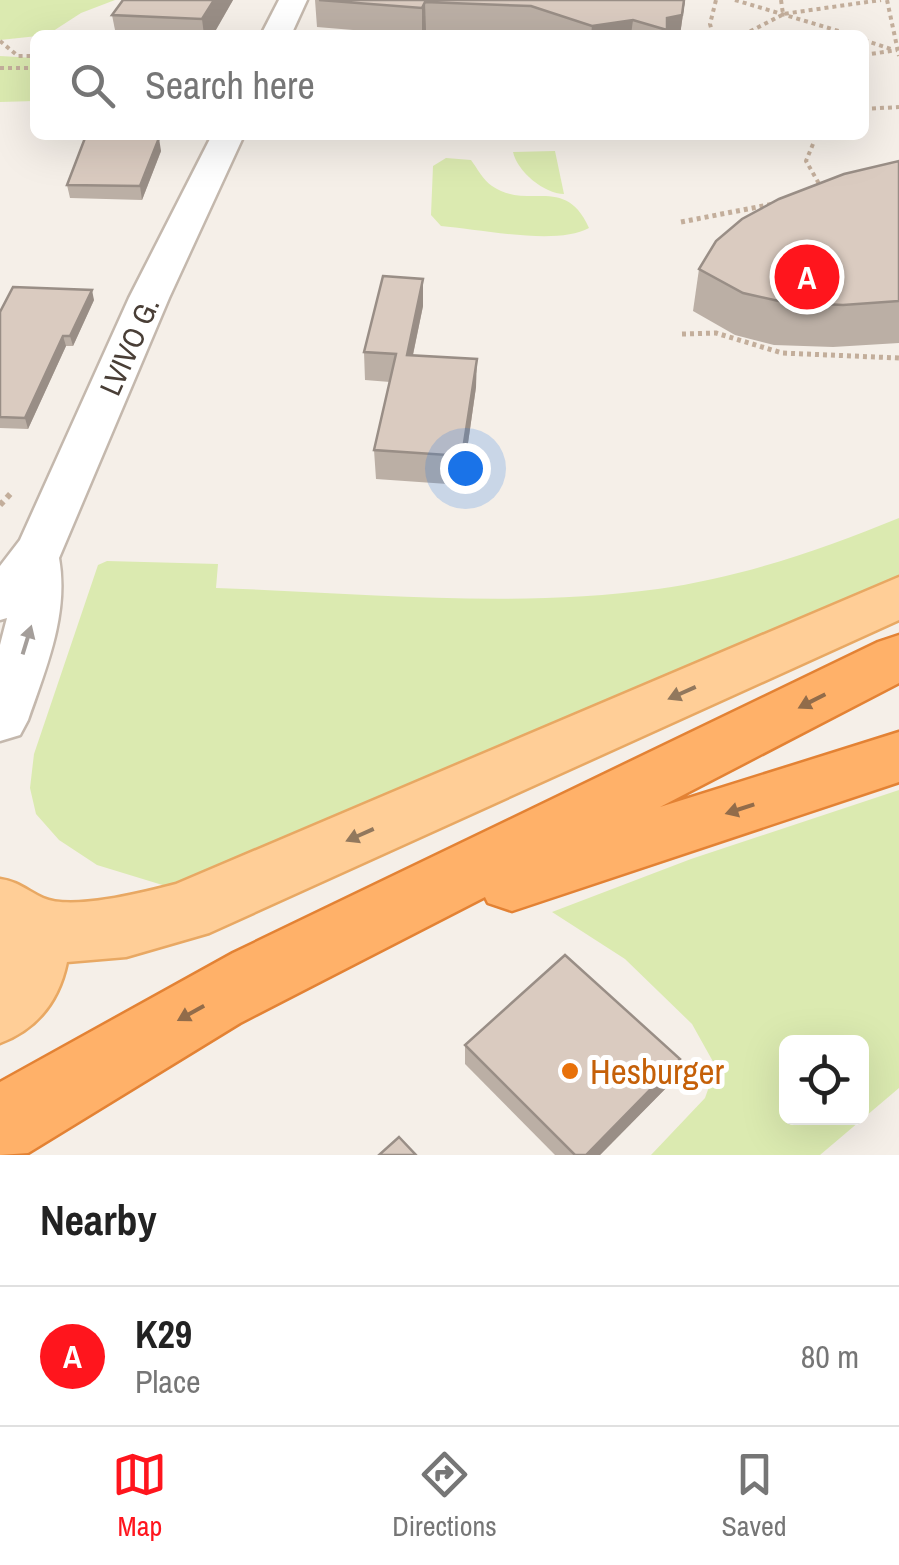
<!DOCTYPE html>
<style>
:root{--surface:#fff;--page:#f6f6f6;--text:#222;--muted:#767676;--line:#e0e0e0;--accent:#ff151d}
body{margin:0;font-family:"Archivo Narrow",sans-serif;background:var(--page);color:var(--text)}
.controls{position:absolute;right:30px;bottom:30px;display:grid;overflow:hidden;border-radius:15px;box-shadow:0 10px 40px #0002}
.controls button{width:90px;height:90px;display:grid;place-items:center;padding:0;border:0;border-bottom:2px solid var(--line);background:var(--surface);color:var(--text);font:50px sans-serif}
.you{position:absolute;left:465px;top:468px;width:35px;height:35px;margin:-25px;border:8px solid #fff;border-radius:50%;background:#1a73e8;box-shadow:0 0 0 15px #1a73e833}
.badge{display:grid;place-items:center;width:65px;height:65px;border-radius:50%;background:var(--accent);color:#fff;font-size:32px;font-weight:700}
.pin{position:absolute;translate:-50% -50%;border:5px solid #fff;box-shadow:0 2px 10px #0006}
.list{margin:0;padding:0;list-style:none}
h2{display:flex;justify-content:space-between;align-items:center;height:130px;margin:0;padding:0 40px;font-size:42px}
h2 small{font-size:32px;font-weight:400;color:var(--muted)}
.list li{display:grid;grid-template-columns:65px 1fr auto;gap:30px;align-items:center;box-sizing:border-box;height:140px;padding:0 40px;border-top:2px solid var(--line)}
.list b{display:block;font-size:38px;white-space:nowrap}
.list p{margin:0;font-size:32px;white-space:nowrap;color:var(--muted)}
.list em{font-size:32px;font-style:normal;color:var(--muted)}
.icon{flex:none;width:55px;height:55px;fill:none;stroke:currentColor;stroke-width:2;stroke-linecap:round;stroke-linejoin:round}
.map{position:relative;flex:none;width:899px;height:1155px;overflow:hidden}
.search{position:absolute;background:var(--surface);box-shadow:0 10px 40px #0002;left:30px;right:30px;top:30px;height:110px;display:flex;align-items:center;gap:25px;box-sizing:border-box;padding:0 35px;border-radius:15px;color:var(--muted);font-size:38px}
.sheet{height:270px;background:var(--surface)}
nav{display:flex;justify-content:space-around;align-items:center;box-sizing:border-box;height:140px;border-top:2px solid var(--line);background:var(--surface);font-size:28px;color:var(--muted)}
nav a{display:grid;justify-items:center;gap:5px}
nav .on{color:var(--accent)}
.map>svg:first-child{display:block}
.green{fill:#dbeab0;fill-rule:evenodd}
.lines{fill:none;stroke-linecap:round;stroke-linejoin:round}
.street-casing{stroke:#c4b8ad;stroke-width:5}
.primary-casing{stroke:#e8a863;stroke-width:5}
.highway-casing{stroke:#e38234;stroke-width:5}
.path-far2{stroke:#c3ae9b;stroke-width:4;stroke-dasharray:4 4;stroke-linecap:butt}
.path-far1{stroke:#c3ae9b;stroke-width:5;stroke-dasharray:4 4;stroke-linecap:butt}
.path{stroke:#c3ae9b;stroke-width:6;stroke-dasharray:5 5;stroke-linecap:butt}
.street{fill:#fff;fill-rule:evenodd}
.primary{fill:#ffce97;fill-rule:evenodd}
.highway{fill:#ffb169;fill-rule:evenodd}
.wall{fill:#bbafa5}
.shaded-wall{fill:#998e86}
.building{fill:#dacbc0;stroke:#998e86;stroke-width:2.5}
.oneway{fill:#a49e9a}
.oneway2{fill:#92785d}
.oneway3{fill:#926c4a}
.food-dot{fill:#e8710a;stroke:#fff;stroke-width:4}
.labels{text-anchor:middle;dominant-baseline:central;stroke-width:10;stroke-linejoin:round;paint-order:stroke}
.street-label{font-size:30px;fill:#493e36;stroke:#fff}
.near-food-label{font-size:35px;fill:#c56008;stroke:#fff;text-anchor:start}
</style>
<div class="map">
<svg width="899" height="1155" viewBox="0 0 899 1155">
<rect width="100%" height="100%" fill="#f5efe8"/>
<g class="green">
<polygon points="0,0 115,0 81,13 47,35 0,40"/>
<polygon points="0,56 35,58 35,101 0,102"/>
<path d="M 555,151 L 564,194 C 544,194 517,171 513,152 Z"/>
<path d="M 446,158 L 471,160 C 477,168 483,180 492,186 C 529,211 565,174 589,228 C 557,246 479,229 441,226 L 431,215 L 433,166 Z"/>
<path d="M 899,518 L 899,577 L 201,881 L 169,887 L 97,865 L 59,840 L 36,814 L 30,788 L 34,754 L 98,565 L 107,561 L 218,564 L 216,588 C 362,593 513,609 658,589 C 742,577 821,550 899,518 Z"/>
<path d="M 899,790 L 899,1088 L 820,1155 L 651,1155 L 705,1098 L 716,1067 L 692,1024 L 625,959 L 552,912 L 691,859 ZM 786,1042 L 862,1042 L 862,1118 L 786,1118 Z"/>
</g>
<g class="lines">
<defs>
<g id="street">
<polygon points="279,0 307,0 291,35 261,35"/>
<path d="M 212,135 L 244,135 L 169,298 L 59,558 C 69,614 46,668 28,720 L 20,735 L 0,741 L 0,645 L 7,618 L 0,620 L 0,566 L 20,540 L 129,298 Z"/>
</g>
<path id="primary" d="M 899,577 L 899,620 L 209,933 L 126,957 L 67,962 C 59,1001 37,1029 0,1043 L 0,879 C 17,881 28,891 43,898 C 72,911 145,892 176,884 Z"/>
<polygon id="highway" points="899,635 899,683 660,807 899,732 899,782 512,911 488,903 485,897 240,1023 28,1153 0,1155 0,1082 233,953 878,642"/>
</defs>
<use href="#street" class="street-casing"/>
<use href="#primary" class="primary-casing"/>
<use href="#highway" class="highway-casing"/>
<g class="path-far2">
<polyline points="735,0 852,35"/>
<polyline points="781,0 783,14 881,0"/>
<polyline points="887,0 899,56"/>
<polyline points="713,35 710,24 716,0"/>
<polyline points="743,35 782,15"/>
<polyline points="864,40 894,50"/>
<polyline points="0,41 18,56 35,56"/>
<polyline points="864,55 897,50"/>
<polyline points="0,68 35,68"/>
<polyline points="864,109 899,107"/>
<polyline points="813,144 806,161 822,189"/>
</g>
<g class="path-far1">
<polyline points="681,222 773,204"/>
<polyline points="682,334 716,333 782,353 899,358"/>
</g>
<polyline class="path" points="0,505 13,491"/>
<use href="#street" class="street"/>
<use href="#primary" class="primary"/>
<use href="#highway" class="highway"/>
</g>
<g class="wall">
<polygon points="123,0 233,0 213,35 116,35 112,15"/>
<polygon points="315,0 685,0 680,35 534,35 426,30 423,35 413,35 317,27"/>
<polygon points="161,151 142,200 70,198 67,185"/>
<polygon points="899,161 899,343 833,347 774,345 735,335 693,311 699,269"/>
<polygon points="423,279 423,306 413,355 476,387 462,485 376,479 374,450 390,382 365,380 364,352"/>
<polygon points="94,300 73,346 66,346 28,429 0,428 0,312"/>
<polygon points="465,1045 680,1059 676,1078 600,1155 555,1155 465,1064"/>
</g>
<g class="shaded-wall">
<polygon points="214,0 233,0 213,35 204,35 202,19"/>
<polygon points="685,0 680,35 667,35 667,18"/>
<polygon points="425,2 426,30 422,35 422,8"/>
<polygon points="633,20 631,35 591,35 592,26"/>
<polygon points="159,138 161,151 142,200 140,186"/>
<polygon points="423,279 423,306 407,383 407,355"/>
<polygon points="92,290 94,300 73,346 70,336"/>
<polygon points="63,336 66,346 28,429 25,418"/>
<polygon points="477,359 476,387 462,485 462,456"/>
<polygon points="680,1059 676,1078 600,1155 586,1155"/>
</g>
<g class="building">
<polygon points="123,0 214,0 202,19 112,15"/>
<polygon points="319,0 684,0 682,15 667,18 667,30 633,20 592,26 531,6 425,2 422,8"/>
<polygon points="85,138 159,138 140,186 67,185"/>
<polygon points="899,161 899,301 843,305 783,302 743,293 699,269 716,241 742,219 779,199 844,174"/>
<polygon points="383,276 423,279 407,355 477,359 462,456 374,450 396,354 364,352"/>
<polygon points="13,287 92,290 70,336 63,336 25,418 0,417 0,312"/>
<polygon points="565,955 680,1059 586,1155 575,1155 465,1045"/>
<polygon points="399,1137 416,1155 379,1155"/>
</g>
<defs><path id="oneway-solid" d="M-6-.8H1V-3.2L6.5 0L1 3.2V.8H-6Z" transform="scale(2.5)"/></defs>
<use class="oneway" href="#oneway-solid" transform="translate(27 640) rotate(-73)"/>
<g class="oneway2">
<use href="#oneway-solid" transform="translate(682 693) rotate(156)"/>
<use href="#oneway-solid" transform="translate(360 835) rotate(156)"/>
</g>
<g class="oneway3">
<use href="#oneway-solid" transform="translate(812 701) rotate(153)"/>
<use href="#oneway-solid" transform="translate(740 809) rotate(162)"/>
<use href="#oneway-solid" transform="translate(191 1013) rotate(151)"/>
</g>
<circle class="food-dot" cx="570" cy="1071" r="10"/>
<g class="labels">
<g class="street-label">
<text transform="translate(129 346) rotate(-66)">LVIVO G.</text>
</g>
<g class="near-food-label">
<text x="590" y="1071">Hesburger</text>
</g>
</g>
</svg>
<div class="controls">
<button><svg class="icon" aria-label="locate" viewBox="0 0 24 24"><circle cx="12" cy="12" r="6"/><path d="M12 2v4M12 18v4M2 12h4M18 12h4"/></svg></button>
</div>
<div class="you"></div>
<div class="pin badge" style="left:807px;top:277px">A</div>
<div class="search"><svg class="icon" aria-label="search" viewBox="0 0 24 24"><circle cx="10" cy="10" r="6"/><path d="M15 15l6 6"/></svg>Search here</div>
</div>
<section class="sheet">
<h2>Nearby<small></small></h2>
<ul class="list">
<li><span class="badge">A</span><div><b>K29</b><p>Place</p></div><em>80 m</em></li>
</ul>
</section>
<nav>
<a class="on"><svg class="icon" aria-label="map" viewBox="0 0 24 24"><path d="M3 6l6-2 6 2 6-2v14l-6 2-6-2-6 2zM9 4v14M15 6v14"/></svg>Map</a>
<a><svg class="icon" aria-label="directions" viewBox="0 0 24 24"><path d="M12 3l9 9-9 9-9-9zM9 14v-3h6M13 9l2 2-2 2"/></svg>Directions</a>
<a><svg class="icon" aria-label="saved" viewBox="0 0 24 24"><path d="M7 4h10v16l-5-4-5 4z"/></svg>Saved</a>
</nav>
